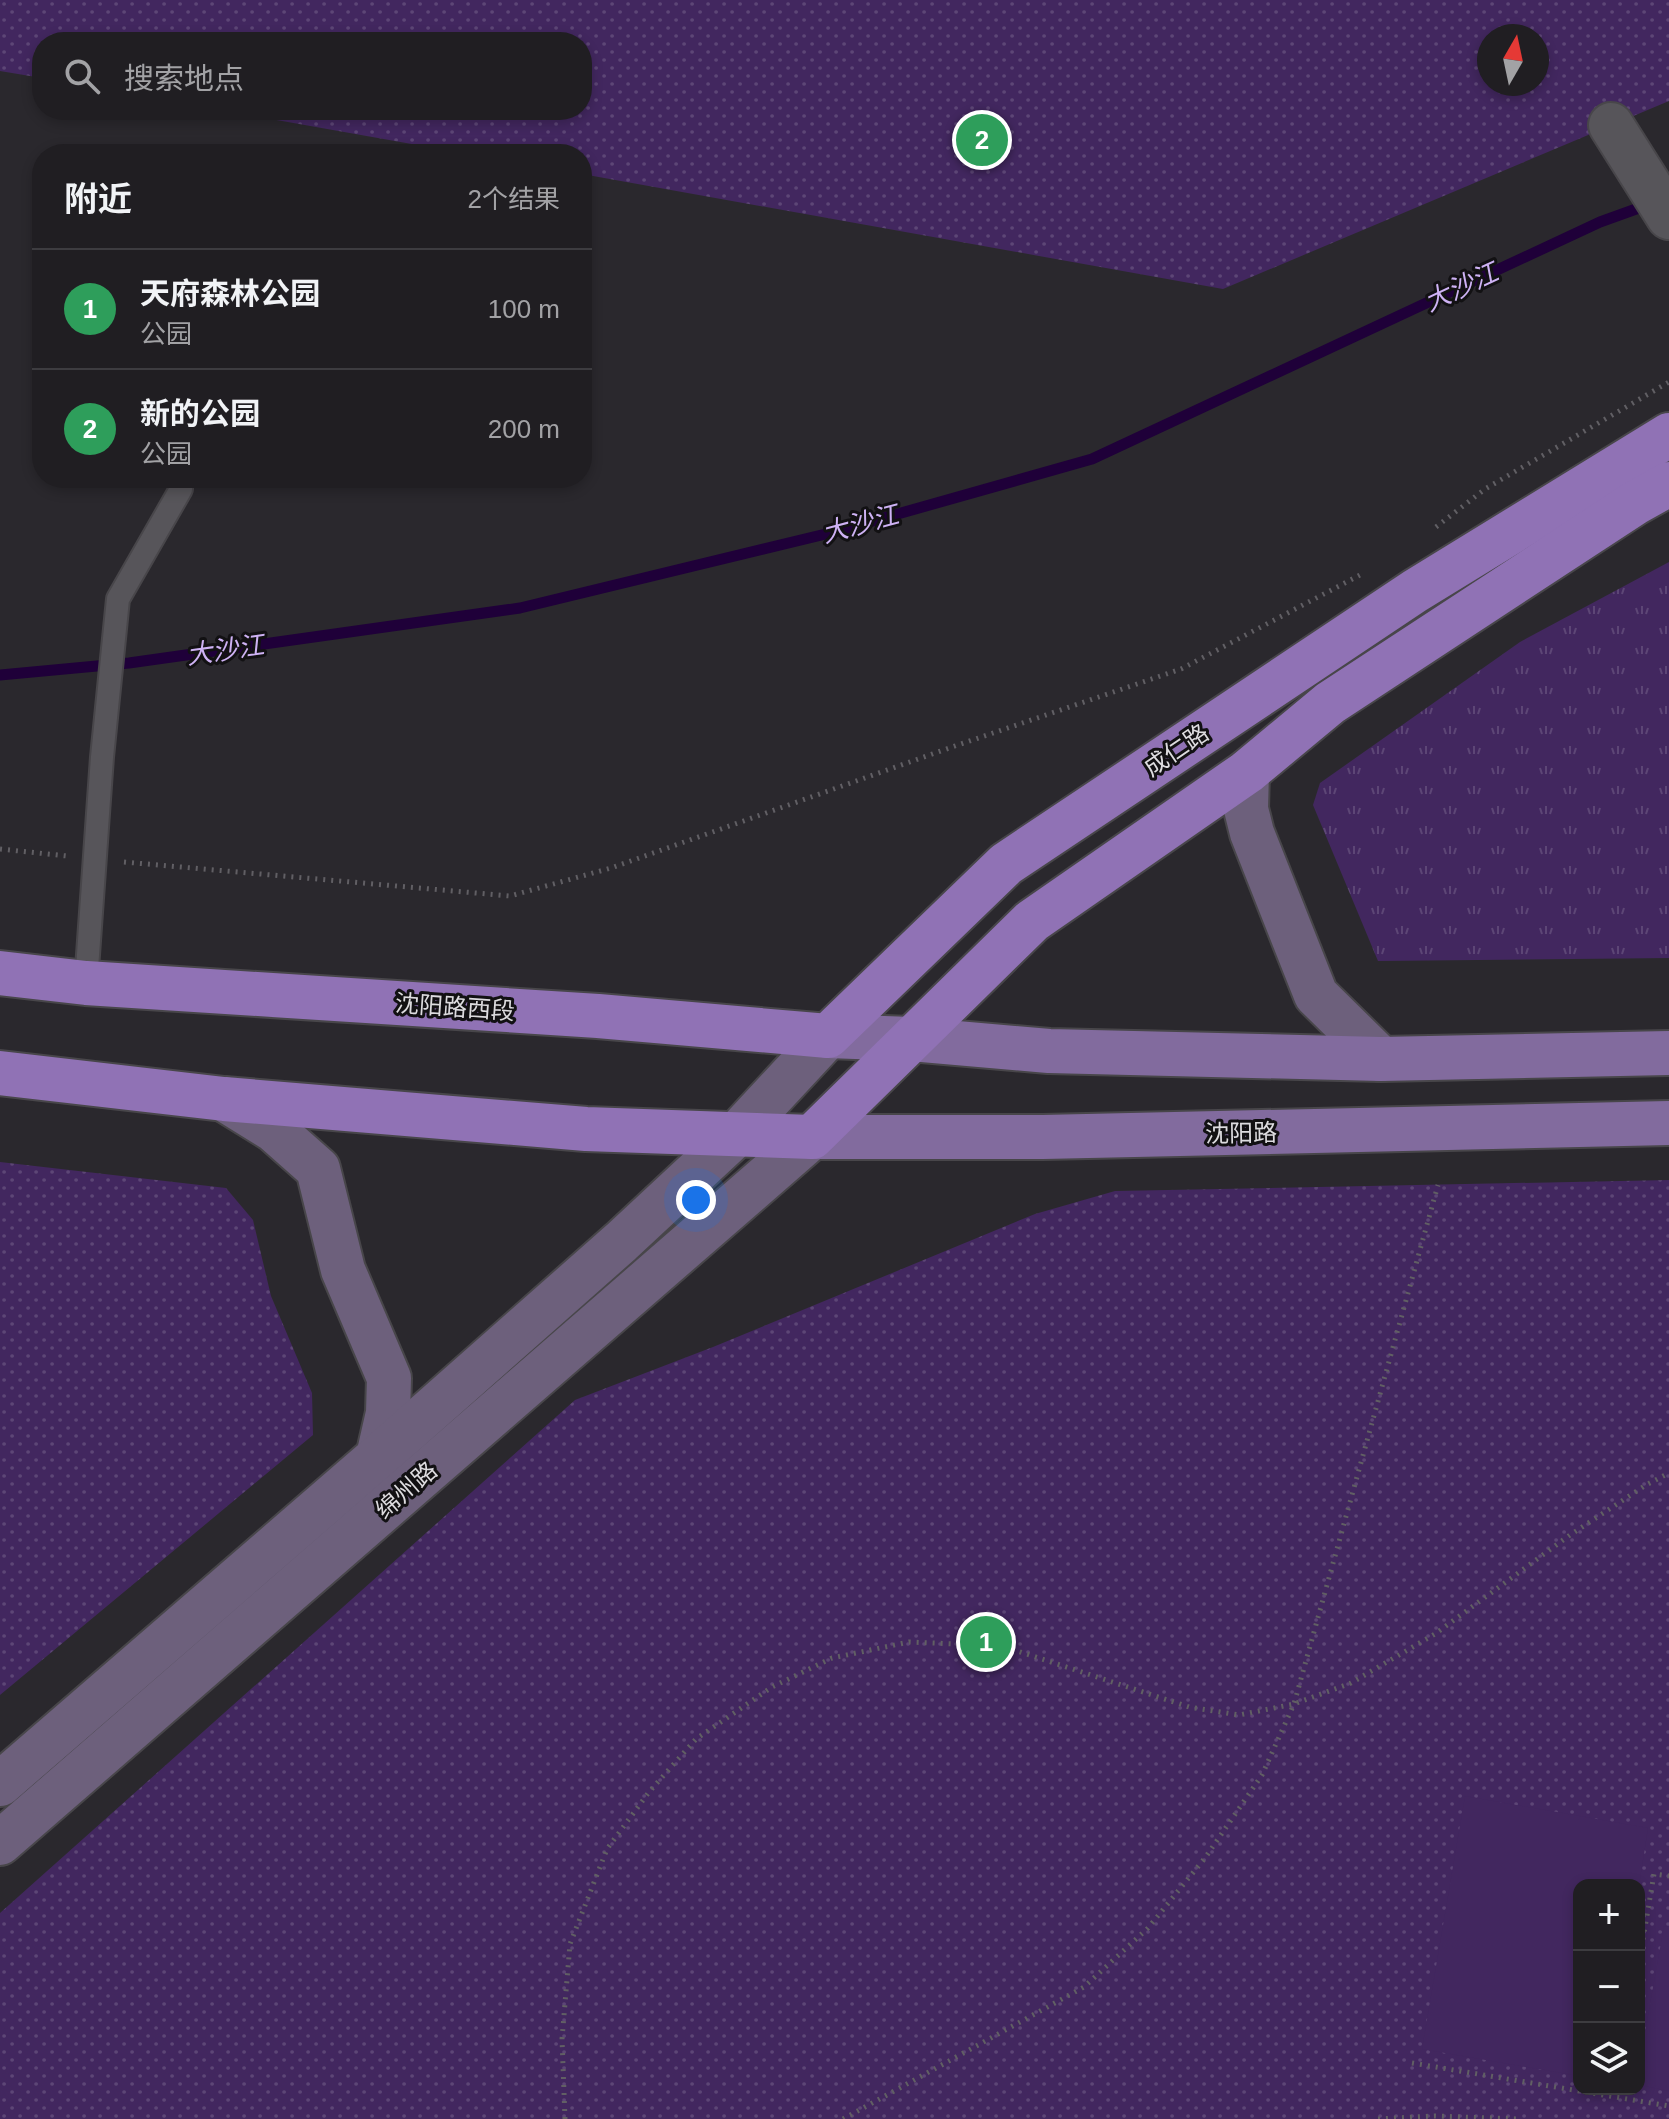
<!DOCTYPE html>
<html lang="zh">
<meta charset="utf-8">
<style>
:root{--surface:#201e22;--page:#2d2b2f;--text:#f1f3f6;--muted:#a2a2a5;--line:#3d3c40;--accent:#8c9099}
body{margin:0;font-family:Arial,"Noto Sans SC",sans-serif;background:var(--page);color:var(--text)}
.controls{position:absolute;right:24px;bottom:24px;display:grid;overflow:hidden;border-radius:16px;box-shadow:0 4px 12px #0003}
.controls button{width:72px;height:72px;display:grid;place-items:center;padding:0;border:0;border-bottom:2px solid var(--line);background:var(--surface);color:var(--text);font:40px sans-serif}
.compass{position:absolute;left:1477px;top:24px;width:72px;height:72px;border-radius:50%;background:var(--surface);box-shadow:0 4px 12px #0003;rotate:9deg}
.you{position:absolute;left:696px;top:1200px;width:28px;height:28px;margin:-20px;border:6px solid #fff;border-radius:50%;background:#1a73e8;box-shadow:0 0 0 12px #1a73e833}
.badge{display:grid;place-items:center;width:52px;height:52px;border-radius:50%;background:var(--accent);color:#fff;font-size:26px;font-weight:700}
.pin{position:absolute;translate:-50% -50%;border:4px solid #fff;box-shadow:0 2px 8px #0006}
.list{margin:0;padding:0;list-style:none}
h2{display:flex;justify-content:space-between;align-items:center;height:104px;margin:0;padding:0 32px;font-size:34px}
h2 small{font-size:26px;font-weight:400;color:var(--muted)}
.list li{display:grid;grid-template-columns:52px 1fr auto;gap:24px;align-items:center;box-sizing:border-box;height:120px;padding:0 32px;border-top:2px solid var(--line)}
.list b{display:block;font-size:30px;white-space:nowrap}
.list p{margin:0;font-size:26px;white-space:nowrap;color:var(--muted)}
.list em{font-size:26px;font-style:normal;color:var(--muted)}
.icon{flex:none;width:44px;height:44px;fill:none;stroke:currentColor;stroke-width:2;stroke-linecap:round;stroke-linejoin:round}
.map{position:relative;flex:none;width:1669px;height:2119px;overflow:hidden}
.search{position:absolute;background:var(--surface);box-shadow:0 4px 12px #0003;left:32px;top:32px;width:560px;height:88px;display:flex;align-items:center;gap:20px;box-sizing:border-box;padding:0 28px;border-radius:32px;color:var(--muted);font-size:30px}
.panel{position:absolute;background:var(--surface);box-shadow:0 4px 12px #0003;left:32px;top:144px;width:560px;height:344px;border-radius:32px}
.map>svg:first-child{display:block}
.grass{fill:url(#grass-tufts)}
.park{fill:url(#park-dots);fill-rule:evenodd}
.pitch{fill:#42275f}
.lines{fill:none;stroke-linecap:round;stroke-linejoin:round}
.stream{stroke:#1f0039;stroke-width:11}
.service-casing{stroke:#48464a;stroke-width:26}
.minor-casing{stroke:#48464a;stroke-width:48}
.secondary-casing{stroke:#48464a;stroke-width:48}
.primary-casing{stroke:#48464a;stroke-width:48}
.trunk-casing{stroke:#48464a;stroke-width:48}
.path{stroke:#615f64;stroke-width:5;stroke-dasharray:2 6;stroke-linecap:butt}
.service{stroke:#57555a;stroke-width:22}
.minor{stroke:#57555a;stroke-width:44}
.secondary{stroke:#6d607c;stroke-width:44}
.primary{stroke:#826b9e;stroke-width:44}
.trunk{stroke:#9072b5;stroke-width:44}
.labels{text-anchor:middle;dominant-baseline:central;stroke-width:6;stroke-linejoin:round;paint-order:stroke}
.street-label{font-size:24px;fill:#dddcdf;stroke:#121113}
.water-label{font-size:26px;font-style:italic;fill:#ceb2f4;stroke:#121113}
</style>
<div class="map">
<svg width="1669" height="2119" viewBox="0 0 1669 2119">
<defs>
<pattern id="grass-tufts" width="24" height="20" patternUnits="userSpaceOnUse" patternTransform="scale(2)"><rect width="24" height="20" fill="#42275f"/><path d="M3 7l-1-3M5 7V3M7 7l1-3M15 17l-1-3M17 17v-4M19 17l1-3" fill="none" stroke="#5d4676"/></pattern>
<pattern id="park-dots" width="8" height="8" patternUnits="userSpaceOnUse" patternTransform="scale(2)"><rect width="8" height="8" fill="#42275f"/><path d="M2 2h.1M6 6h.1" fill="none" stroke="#5d4676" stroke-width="1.8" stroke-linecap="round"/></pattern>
</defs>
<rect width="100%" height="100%" fill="#2a282d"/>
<polygon class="grass" points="1669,562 1669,958 1378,961 1313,805 1320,783 1520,642"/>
<g class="park">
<path d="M 0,0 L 1669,0 L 1669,101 L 1223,289 L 582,174 L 582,154 L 468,154 L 221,110 L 582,110 L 582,42 L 42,42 L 42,78 L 0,71 ZM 1489,36 L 1537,36 L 1537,84 L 1489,84 Z"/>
<polygon points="0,1162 226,1188 253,1220 271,1296 312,1393 313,1435 0,1695"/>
<path d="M 1669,1180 L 1669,2119 L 0,2119 L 0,1913 L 575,1400 L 713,1347 L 1035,1214 L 1115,1191 ZM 1579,1885 L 1639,1885 L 1639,2089 L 1579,2089 Z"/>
</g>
<g class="pitch">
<polygon points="1465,1796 1648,1828 1639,1885 1579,1885 1579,2076 1422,2049"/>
<polygon points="1664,1926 1669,1927 1669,2091 1639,2085 1639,2066"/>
</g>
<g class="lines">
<polyline class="stream" points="0,675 129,663 520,608 834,532 1092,459 1600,222 1650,204"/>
<defs>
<polyline id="service" points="86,983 102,757 118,599 181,489"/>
<polyline id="minor" points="1611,125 1669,217"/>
<g id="secondary">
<polyline points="1247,772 1246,809 1252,833 1316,995 1381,1059"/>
<polyline points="224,1099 274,1130 318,1169 343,1270 389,1378 388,1413 378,1457"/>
<polyline points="0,1784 378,1457 621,1242 737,1134 828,1036"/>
<polyline points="0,1843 812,1137"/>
</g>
<g id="primary">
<polyline points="828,1036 911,1039 1049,1051 1381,1059 1669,1053"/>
<polyline points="812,1137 1043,1137 1669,1123"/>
</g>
<g id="trunk">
<polyline points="0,973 86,983 598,1016 828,1036 1006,864 1415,591 1669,435"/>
<polyline points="0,1073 224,1099 586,1129 812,1137 1032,921 1247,772 1330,703 1635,503 1669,484"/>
</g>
</defs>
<use href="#service" class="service-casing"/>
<use href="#minor" class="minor-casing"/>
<use href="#secondary" class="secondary-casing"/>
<use href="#primary" class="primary-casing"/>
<use href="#trunk" class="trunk-casing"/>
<g class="path">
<polyline points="1436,527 1485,489 1669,382"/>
<polyline points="0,849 67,856"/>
<polyline points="124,862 510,896 611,868 952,747 1181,669 1360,575"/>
<polyline points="1639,1963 1654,1874 1669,1876"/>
<polyline points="1412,2063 1669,2106"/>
<polyline points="565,2119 562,2039 570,1944 607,1849 649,1792 696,1739 772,1687 832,1658 909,1642 1002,1646 1189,1707 1239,1715 1294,1704 1351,1683 1435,1634 1570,1535 1646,1485 1669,1473"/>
<polyline points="843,2119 1084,1987 1148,1928 1205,1858 1262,1775 1294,1704 1438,1185"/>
<polyline points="1378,2119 1434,2116 1519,2119"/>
</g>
<use href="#service" class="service"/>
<use href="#minor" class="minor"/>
<use href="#secondary" class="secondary"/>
<use href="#primary" class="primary"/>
<use href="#trunk" class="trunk"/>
</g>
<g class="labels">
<g class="street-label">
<text transform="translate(1176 750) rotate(-34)">成仁路</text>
<text transform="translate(455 1007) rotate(4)">沈阳路西段</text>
<text transform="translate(1241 1133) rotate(-1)">沈阳路</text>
<text transform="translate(406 1490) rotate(-41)">绵州路</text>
</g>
<g class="water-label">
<text transform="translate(1461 287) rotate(-25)">大沙江</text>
<text transform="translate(860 524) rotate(-15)">大沙江</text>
<text transform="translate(225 650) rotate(-8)">大沙江</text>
</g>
</g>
</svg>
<div class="controls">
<button>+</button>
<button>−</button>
<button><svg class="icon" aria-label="layers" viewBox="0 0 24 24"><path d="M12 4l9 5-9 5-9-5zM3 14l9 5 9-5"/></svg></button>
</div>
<svg class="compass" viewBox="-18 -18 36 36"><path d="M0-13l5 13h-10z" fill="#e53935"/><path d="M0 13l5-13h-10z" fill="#a2a2a5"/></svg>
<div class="you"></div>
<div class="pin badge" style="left:986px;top:1642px;background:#2e9e5b">1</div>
<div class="pin badge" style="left:982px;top:140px;background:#2e9e5b">2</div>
<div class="search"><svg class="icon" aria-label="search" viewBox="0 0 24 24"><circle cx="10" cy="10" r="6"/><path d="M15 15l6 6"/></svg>搜索地点</div>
<section class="panel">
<h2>附近<small>2个结果</small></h2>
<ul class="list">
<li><span class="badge" style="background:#2e9e5b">1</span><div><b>天府森林公园</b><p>公园</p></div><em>100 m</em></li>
<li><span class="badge" style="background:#2e9e5b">2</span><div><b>新的公园</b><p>公园</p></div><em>200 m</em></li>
</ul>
</section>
</div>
